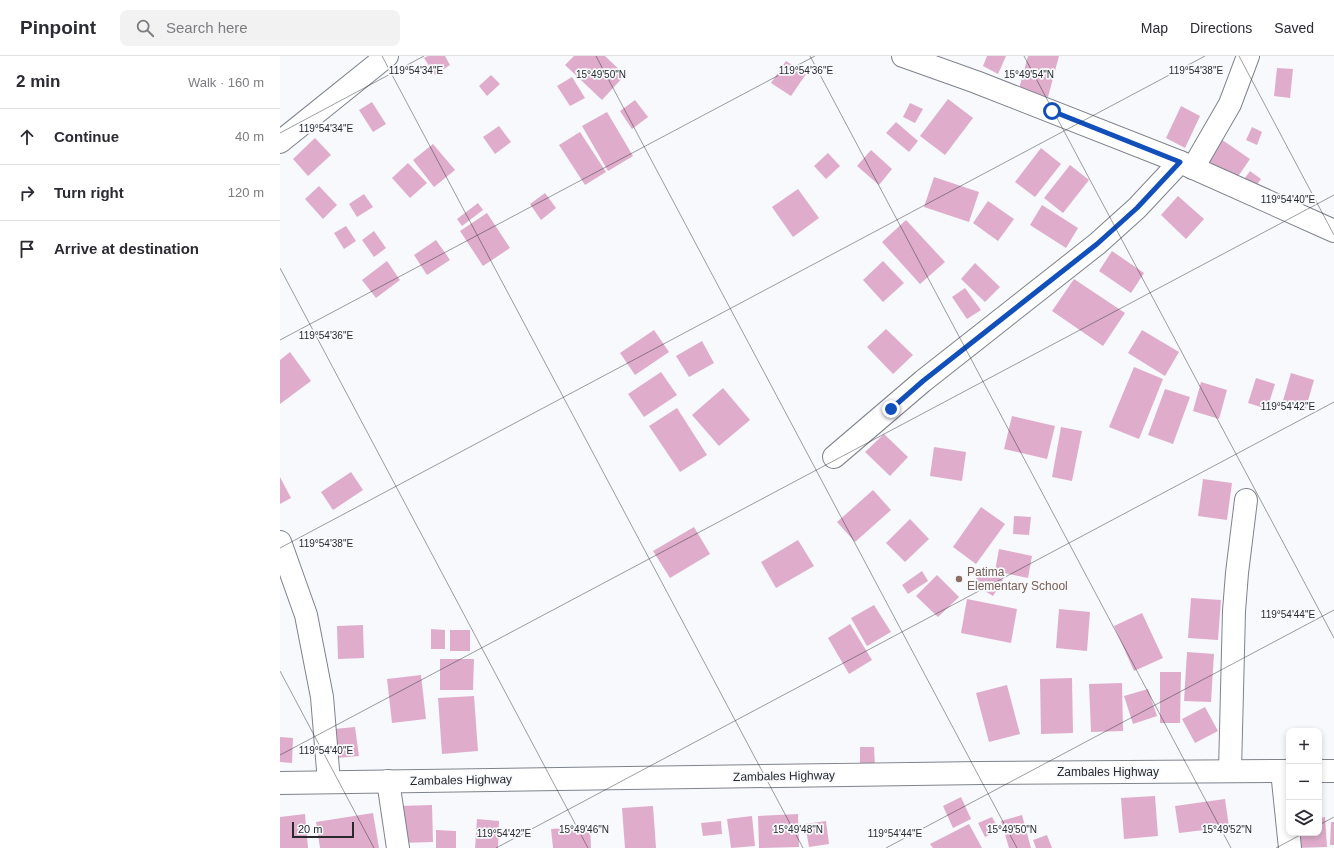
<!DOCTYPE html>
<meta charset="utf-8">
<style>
:root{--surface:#fff;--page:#f2f2f3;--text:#2b2b33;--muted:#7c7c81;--line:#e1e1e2}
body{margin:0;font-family:Helvetica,sans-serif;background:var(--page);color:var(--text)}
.controls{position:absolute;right:12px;bottom:12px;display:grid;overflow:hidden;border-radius:8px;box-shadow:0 2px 6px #0003}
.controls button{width:36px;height:36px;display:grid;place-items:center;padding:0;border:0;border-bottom:1px solid var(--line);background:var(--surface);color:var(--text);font:20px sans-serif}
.scale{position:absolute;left:12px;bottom:10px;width:62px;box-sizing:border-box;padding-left:4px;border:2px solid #282a2e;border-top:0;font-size:11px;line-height:14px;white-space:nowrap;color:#282a2e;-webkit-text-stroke:3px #f7f9fd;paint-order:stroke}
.stop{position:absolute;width:12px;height:12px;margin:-9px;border:3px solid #114fbb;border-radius:50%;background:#fff}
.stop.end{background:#114fbb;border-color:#fff;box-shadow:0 1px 4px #0008}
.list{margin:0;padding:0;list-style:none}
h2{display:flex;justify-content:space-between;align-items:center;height:52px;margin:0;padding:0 16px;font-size:17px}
h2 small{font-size:13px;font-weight:400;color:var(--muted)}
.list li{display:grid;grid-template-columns:26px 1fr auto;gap:12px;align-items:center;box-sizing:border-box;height:56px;padding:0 16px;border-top:1px solid var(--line)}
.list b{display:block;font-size:15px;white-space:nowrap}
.list em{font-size:13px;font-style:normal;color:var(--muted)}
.icon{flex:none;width:22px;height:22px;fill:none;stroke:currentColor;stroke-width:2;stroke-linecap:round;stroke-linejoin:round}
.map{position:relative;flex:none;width:1054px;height:792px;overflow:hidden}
header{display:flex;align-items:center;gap:24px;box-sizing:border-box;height:56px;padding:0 20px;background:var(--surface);border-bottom:1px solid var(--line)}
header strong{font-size:19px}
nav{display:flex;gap:22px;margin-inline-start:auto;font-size:14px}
.search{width:280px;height:36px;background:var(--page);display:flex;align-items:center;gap:10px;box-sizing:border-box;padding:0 14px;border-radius:8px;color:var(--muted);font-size:15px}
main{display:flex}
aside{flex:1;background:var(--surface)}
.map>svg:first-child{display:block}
.building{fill:#dfadcb}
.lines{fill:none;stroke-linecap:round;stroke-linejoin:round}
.street-casing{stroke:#7e838c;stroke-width:24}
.secondary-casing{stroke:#7e838c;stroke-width:24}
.primary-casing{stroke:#7e838c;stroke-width:24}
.street{stroke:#fff;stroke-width:22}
.secondary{stroke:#fff;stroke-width:22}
.primary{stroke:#fff;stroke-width:22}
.route{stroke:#114fbb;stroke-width:5}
.ticks{fill:none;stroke:#282a2e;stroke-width:1;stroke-opacity:0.45}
.education-dot{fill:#8d6e63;stroke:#f7f9fd;stroke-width:1.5}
.labels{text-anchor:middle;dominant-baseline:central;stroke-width:3.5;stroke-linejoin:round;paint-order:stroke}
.education-label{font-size:12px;fill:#785e54;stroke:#f7f9fd;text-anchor:start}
.street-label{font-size:12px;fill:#282a2e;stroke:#f7f9fd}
.ticks-label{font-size:10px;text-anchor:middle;fill:#282a2e;stroke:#f7f9fd;stroke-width:3.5;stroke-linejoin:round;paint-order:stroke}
</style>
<header>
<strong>Pinpoint</strong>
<div class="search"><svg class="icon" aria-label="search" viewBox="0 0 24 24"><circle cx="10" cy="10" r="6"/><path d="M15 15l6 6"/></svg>Search here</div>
<nav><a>Map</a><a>Directions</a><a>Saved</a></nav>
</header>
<main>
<aside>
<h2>2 min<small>Walk · 160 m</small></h2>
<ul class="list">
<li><svg class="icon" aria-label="ahead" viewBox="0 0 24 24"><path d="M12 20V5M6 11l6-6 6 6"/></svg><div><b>Continue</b></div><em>40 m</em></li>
<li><svg class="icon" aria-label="right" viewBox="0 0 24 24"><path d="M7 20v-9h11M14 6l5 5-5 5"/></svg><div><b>Turn right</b></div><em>120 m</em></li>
<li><svg class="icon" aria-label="arrive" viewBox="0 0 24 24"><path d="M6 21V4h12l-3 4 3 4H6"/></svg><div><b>Arrive at destination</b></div></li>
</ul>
</aside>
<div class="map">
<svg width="1054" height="792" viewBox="0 0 1054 792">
<rect width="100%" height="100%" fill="#f7f9fd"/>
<g class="building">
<polygon points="148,0 165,0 170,9 155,19 144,2"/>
<polygon points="294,0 325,0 345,19 322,44 285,9"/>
<polygon points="707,0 726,0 718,18 703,10"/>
<polygon points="748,0 779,0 768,41 739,33"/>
<polygon points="506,5 526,18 511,40 491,27"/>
<polygon points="997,12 1013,13 1010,42 994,40"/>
<polygon points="211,19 220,28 207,40 199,30"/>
<polygon points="292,21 305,42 290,50 277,30"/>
<polygon points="668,43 693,62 665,99 640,80"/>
<polygon points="355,44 368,61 352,73 340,55"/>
<polygon points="92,46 106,68 93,76 79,54"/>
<polygon points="630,47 643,53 635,67 623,61"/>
<polygon points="901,50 920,60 905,92 886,82"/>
<polygon points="327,56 353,100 328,115 302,70"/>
<polygon points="616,66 638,85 629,96 606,77"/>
<polygon points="219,70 231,86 215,98 203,81"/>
<polygon points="972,71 982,76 977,89 966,84"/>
<polygon points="300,76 326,116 305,129 279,89"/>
<polygon points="938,81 970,103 955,125 923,103"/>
<polygon points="35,82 51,99 28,120 13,103"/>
<polygon points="153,88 175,114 154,131 133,104"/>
<polygon points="761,92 781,108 755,141 735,126"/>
<polygon points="591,94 612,113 599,129 577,110"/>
<polygon points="548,97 560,110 546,123 534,110"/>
<polygon points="128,107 147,127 130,142 112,122"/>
<polygon points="790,109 809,124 783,157 764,142"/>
<polygon points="970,115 981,123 973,134 962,126"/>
<polygon points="654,121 699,136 689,166 644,151"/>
<polygon points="39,130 57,149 43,163 25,143"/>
<polygon points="518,133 539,162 513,181 492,151"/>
<polygon points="265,137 276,152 261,164 250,148"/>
<polygon points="84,138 93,151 77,161 69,148"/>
<polygon points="898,140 924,163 906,183 881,159"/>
<polygon points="708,145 734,163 718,185 693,167"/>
<polygon points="198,147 203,154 182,170 177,163"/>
<polygon points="762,149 798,172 786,192 750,169"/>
<polygon points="207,157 230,192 203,210 180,175"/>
<polygon points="626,164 665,206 640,228 602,186"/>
<polygon points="66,170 76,185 64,193 54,177"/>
<polygon points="94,175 106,192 94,201 82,184"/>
<polygon points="156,184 170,204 147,219 134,199"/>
<polygon points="832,195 864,217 851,237 819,215"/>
<polygon points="107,205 120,224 96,242 82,224"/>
<polygon points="603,205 624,227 603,246 583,224"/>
<polygon points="695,207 720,231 705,246 681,223"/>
<polygon points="794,223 845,257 823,290 772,255"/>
<polygon points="685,232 701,254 687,263 672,241"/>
<polygon points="606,273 633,299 613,318 587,291"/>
<polygon points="374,274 389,296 355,319 340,297"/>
<polygon points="862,274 899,296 885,320 848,297"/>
<polygon points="422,285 434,307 409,321 396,300"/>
<polygon points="10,296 31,325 0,348 0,304"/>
<polygon points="854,311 883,323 859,383 829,371"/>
<polygon points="381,316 397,339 364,361 348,338"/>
<polygon points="1011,317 1034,324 1025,355 1002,348"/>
<polygon points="976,322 995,328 987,353 968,347"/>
<polygon points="921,326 947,334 939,363 913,355"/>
<polygon points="443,332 470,364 439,390 412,359"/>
<polygon points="885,333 910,341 893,388 868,379"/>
<polygon points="397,352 427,399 400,416 369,370"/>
<polygon points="732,360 775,370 767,403 724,393"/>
<polygon points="781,371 802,375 792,425 772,421"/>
<polygon points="604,378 628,401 610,420 585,396"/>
<polygon points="654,391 686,396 682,425 650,420"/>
<polygon points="71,416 83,434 53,454 41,436"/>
<polygon points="0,421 11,442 0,448"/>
<polygon points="923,423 952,427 947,464 918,460"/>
<polygon points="593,434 611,454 575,486 557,466"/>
<polygon points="701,451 725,468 696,508 673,491"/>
<polygon points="734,460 751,461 749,479 733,478"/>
<polygon points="630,463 649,483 625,506 606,487"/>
<polygon points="414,471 430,498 390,522 373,495"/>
<polygon points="518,484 534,510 496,532 481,506"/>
<polygon points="719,493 752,500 748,522 715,515"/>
<polygon points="703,512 723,524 713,540 693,528"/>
<polygon points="642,515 648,525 628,538 622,529"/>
<polygon points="657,519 679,541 658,561 636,540"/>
<polygon points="911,542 941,544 938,584 908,582"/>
<polygon points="687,543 737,553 731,587 681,577"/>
<polygon points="594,549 611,576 587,590 571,562"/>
<polygon points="779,553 810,556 807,595 776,592"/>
<polygon points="862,557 883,602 854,615 834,570"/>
<polygon points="570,568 592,604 569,618 548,582"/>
<polygon points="83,569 84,602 58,603 57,570"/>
<polygon points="151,573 165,574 165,593 151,593"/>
<rect x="170" y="574" width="20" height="21"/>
<polygon points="907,596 934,598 931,646 904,645"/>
<polygon points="160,603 194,603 193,634 160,634"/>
<polygon points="880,616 901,616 900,667 880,667"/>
<polygon points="141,619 146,663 112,667 107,623"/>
<polygon points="792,622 793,677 761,678 760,623"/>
<polygon points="842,627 843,675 811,676 809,628"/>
<polygon points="727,629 740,678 709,686 696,637"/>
<polygon points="868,633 877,660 853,668 844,640"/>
<polygon points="194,640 198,695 162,698 158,642"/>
<polygon points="925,651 938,675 915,687 902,663"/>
<polygon points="75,671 79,700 57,702 54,673"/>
<polygon points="0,681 13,682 12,707 0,706"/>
<polygon points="580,691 594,691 595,710 580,710"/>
<polygon points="875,740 878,780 844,783 841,742"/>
<polygon points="681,741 691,763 673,772 663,750"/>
<polygon points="945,743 949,771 899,777 895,750"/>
<polygon points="152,749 153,786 120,787 119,750"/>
<polygon points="373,750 376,792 345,792 342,752"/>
<polygon points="93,757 99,792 40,792 36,766"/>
<polygon points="25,758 28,792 0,792 0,761"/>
<polygon points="518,758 519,791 479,792 478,760"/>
<polygon points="742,759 751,792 729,792 721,765"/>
<polygon points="472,760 475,790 451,792 447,763"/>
<polygon points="712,761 719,774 705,781 698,767"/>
<polygon points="1045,761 1047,791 1013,792 1012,777 1039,777 1039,762"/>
<polygon points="197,763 219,765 218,792 195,792"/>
<polygon points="441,765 442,778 423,780 421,767"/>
<polygon points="546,765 549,788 529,791 525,768"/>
<polygon points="1051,766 1054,766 1054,789 1050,789"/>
<polygon points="689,768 702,792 653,792 650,788"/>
<polygon points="310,770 311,792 273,792 271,773"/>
<polygon points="156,774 176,775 176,792 156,792"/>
<polygon points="767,779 772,792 756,792 753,784"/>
</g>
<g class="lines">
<defs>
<g id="street">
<polyline points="623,0 696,26 900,106 1054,175"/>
<polyline points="0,86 107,0"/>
<polyline points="913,112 950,48 968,0"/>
<polyline points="554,401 643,325 817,188 857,152 900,106"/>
<polyline points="0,486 26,559 42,641 49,726"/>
<polyline points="950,715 954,555 957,517 966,444"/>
<polyline points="108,725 118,792"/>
</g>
<polyline id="secondary" points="1002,715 1010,792"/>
<g id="primary">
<polyline points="1039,715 1054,715"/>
<polyline points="0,727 701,717 1009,715"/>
</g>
</defs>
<use href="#street" class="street-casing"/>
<use href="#secondary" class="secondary-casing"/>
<use href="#primary" class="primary-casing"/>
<use href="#street" class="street"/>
<use href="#secondary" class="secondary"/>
<use href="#primary" class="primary"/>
</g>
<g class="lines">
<polyline class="route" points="611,353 643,325 817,188 857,152 900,106 772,55"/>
</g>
<path class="ticks" d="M 102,0 L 523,792M 316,0 L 737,792M 530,0 L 951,792M 744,0 L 1054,582M 959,0 L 1054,179M 0,77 L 144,0M 0,212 L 308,792M 0,284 L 535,0M 0,492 L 925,0M 0,615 L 94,792M 0,699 L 1054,139M 1039,769 L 1054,761M 216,792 L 1054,346M 606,792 L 1054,554M 996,792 L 1024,777"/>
<circle class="education-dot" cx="679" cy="523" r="4"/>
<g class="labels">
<g class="education-label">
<text x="687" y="516">Patima<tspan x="687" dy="14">Elementary School</tspan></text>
</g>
<g class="street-label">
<text x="828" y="716">Zambales Highway</text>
<text transform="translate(504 720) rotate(-1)">Zambales Highway</text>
<text transform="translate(181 724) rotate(-1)">Zambales Highway</text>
</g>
</g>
<g class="ticks-label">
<text x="136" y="18">119°54'34"E</text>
<text x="526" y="18">119°54'36"E</text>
<text x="916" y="18">119°54'38"E</text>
<text x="321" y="22">15°49'50"N</text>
<text x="749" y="22">15°49'54"N</text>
<text x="46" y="76">119°54'34"E</text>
<text x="1008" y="147">119°54'40"E</text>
<text x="46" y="283">119°54'36"E</text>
<text x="1008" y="354">119°54'42"E</text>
<text x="46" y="491">119°54'38"E</text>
<text x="1008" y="562">119°54'44"E</text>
<text x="46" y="698">119°54'40"E</text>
<text x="304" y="777">15°49'46"N</text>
<text x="518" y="777">15°49'48"N</text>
<text x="732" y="777">15°49'50"N</text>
<text x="947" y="777">15°49'52"N</text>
<text x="224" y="781">119°54'42"E</text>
<text x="615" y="781">119°54'44"E</text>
</g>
</svg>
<div class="controls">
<button>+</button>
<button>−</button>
<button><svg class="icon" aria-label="layers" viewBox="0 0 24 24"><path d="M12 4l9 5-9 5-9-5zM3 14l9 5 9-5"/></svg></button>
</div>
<div class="scale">20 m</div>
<div class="stop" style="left:772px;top:55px"></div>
<div class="stop end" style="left:611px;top:353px"></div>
</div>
</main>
